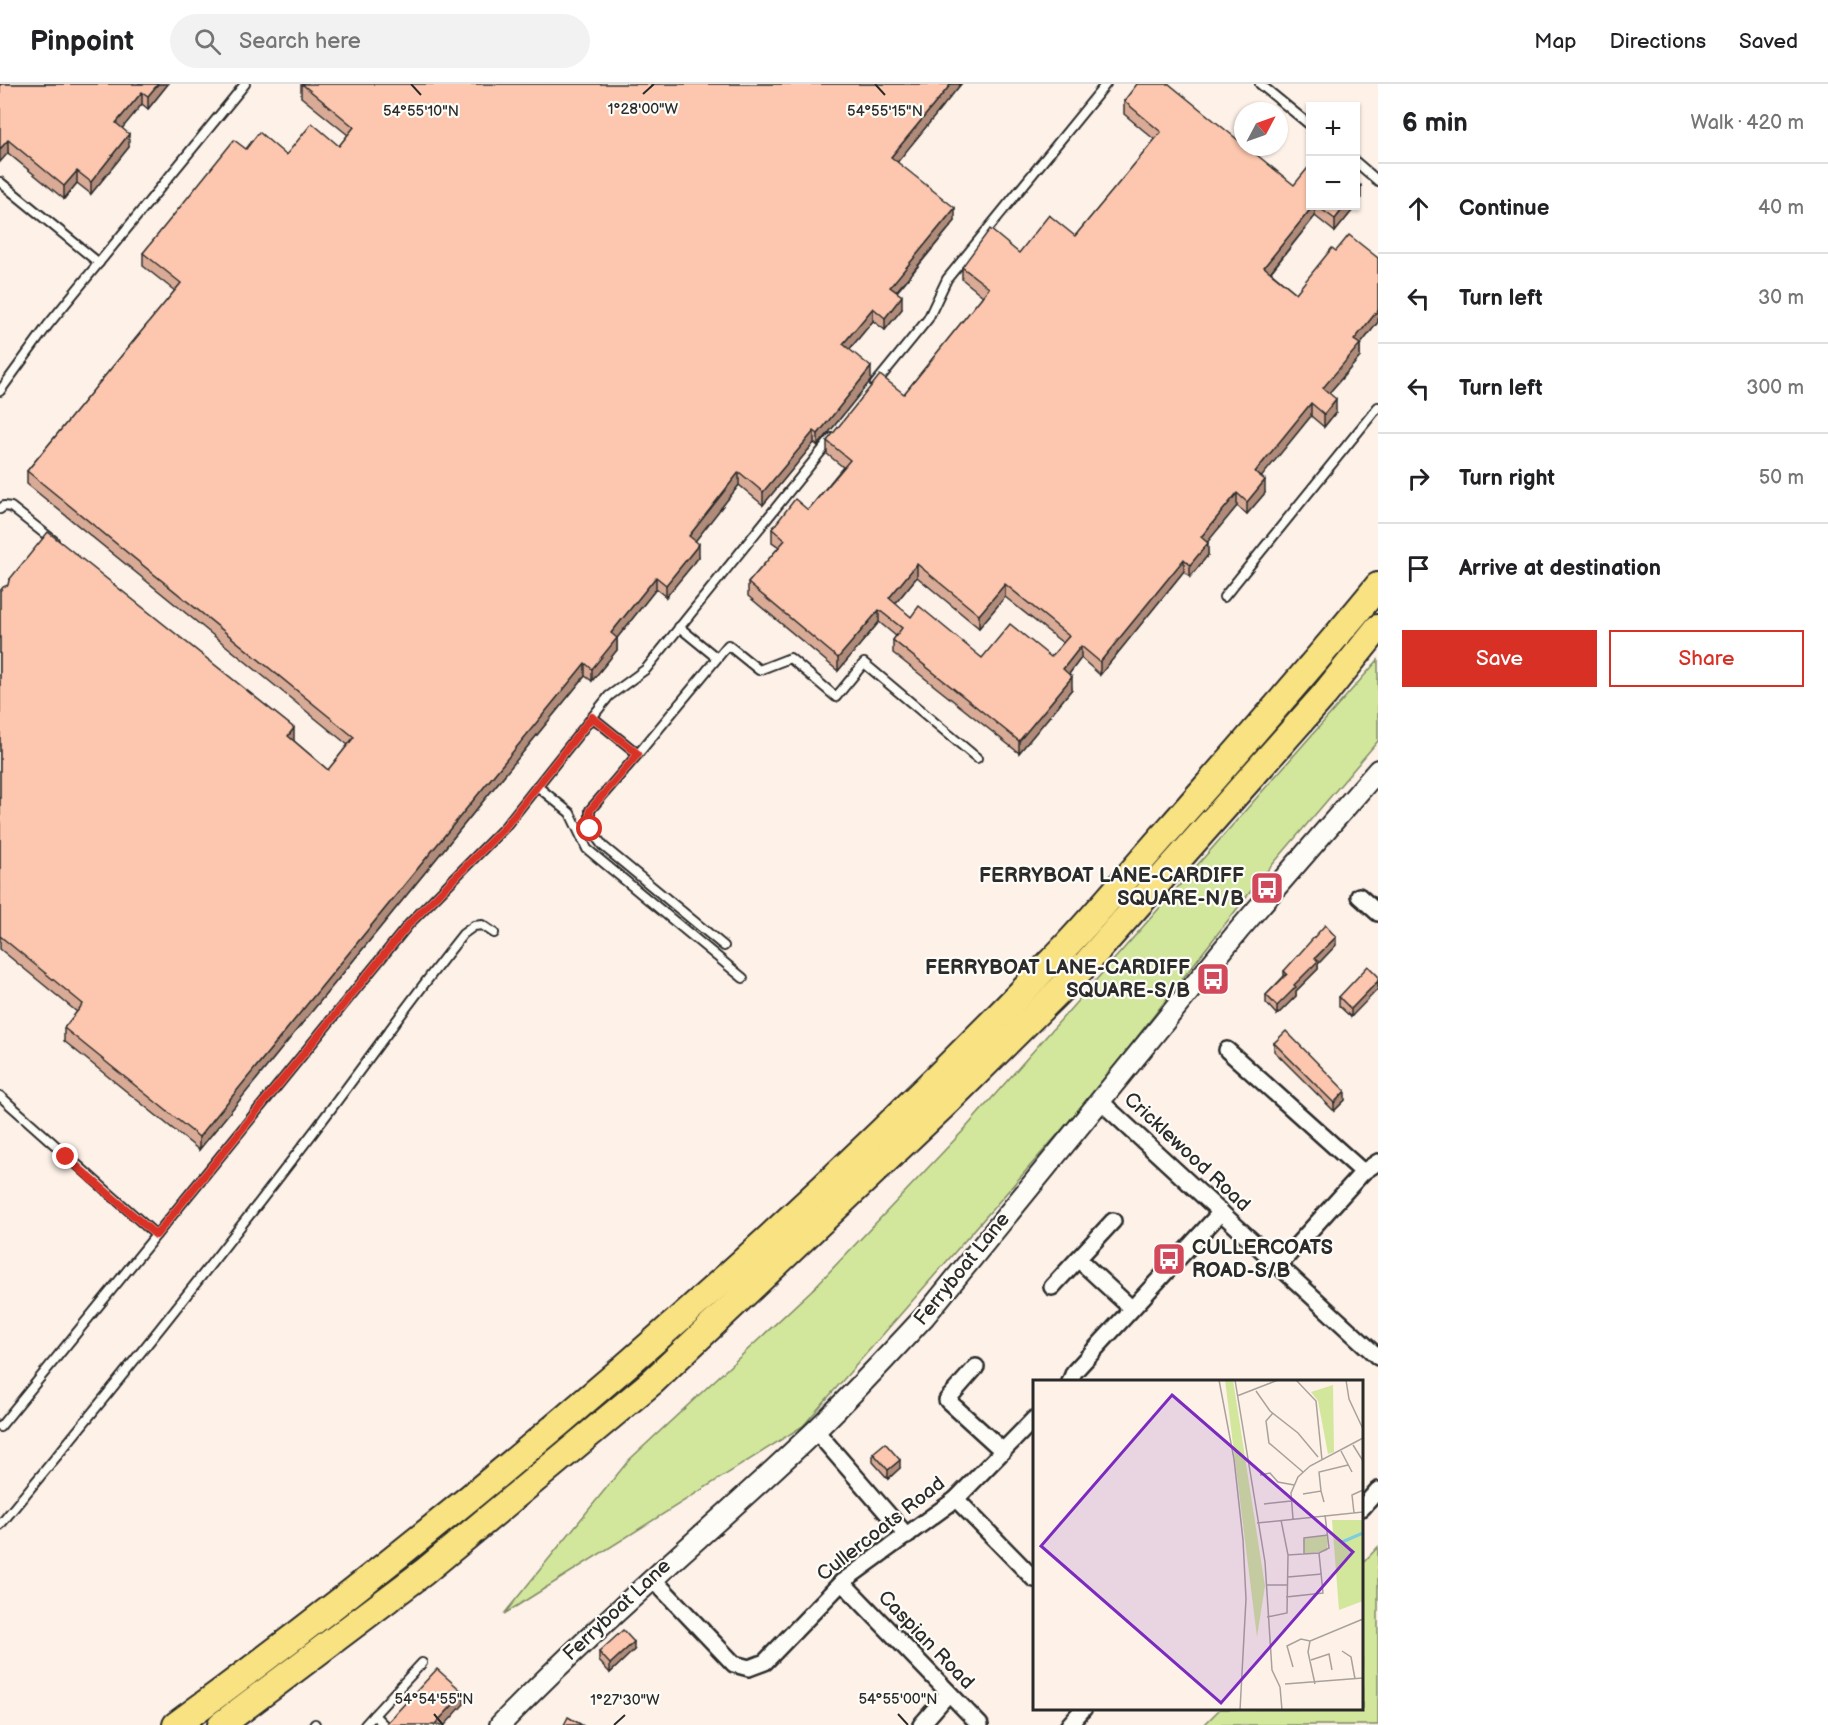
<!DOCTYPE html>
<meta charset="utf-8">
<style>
:root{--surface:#fff;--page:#f2f2f2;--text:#202124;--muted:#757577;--line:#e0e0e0;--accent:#d93025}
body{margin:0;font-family:"Balsamiq Sans",sans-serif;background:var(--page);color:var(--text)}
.controls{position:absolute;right:18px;top:18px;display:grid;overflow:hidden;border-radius:0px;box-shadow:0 2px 4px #0004}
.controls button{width:54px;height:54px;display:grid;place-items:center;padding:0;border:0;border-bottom:2px solid var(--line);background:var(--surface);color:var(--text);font:30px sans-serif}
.compass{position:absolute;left:1234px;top:18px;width:54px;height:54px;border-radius:50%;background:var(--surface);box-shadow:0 2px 4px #0004;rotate:49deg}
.stop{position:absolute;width:18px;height:18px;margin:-14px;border:4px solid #d93025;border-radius:50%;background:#fff}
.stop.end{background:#d93025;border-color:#fff;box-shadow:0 2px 6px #0008}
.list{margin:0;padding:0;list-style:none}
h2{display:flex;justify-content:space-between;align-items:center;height:78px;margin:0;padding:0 24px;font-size:26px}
h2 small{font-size:20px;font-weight:400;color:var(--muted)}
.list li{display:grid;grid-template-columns:39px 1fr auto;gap:18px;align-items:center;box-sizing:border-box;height:90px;padding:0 24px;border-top:2px solid var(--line)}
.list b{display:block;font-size:22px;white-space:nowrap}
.list em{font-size:20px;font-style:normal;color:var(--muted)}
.actions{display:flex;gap:12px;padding:18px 24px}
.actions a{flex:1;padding:14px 0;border:2px solid var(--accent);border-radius:0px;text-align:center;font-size:21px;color:var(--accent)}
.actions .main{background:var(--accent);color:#fff}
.icon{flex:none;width:33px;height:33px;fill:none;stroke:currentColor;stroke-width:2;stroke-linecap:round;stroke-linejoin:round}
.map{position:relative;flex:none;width:1378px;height:1641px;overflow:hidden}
header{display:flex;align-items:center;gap:36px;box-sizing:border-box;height:84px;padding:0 30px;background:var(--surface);border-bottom:2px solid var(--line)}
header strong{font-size:28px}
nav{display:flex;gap:33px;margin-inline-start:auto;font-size:21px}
.search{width:420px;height:54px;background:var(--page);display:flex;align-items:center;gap:15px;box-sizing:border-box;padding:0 21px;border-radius:33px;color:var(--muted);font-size:22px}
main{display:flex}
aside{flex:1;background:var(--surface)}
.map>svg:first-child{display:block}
.green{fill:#d2e79c;stroke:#7e8964;stroke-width:1.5}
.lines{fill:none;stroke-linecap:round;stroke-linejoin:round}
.service-casing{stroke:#2b2b2b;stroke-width:12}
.minor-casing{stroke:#2b2b2b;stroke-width:20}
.tertiary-casing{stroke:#2b2b2b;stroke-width:24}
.trunk-casing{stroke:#2b2b2b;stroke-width:30}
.service{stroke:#fdfcf7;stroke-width:8}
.minor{stroke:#fdfcf7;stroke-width:15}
.tertiary{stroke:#fdfcf7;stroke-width:20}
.trunk{stroke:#f8e281;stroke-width:26}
.wall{fill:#d9ab96;stroke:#2b2b2b;stroke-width:1.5;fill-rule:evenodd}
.shaded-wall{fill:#b08b7a;stroke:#2b2b2b;stroke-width:1.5}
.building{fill:#fcc7ae;stroke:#2b2b2b;stroke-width:1.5;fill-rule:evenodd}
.route{stroke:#d93025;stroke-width:8}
.ticks{fill:none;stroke:#2b2b2b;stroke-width:2}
.labels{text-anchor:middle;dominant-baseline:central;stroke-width:4.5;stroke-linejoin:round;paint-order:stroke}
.poi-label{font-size:20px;font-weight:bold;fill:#2b2b2b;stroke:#fdfcf7;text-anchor:end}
.street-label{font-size:20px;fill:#2b2b2b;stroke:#fdfcf7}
.inset-river{fill:none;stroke:#7ecddc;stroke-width:3}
.inset-road{fill:none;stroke:#a9a29c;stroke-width:1.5}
.view{fill:#7b2cbf;fill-opacity:0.15;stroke:#7b2cbf;stroke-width:3}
.inset-edge{fill:none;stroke:#2b2b2b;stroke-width:3}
.ticks-label{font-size:15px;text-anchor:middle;fill:#2b2b2b;stroke:#fdfcf7;stroke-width:4.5;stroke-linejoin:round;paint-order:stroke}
</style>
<header>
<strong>Pinpoint</strong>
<div class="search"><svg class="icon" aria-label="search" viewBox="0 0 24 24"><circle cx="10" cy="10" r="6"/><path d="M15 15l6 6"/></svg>Search here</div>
<nav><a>Map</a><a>Directions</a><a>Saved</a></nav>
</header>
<main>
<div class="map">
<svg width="1378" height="1641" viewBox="0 0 1378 1641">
<rect width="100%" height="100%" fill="#fdf1e8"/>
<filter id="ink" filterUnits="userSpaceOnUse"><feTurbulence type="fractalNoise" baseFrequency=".0167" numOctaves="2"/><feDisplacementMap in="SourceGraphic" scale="12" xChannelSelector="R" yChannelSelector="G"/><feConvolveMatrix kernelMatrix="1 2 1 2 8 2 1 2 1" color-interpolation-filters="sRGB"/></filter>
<g filter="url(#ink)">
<g class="green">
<polygon points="1378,576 1378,657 1261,794 1092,1011 803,1342 504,1530 629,1376 814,1204 962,1048"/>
<polygon points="1378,1463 1378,1641 1204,1641 1220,1625 1362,1624 1362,1480"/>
</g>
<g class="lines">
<defs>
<g id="service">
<polyline points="1260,0 1310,41"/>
<polyline points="1356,78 1378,97"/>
<polyline points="0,98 99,179"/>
<polyline points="875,300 928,235 947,195 1106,0"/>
<polyline points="0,307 48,241 245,0"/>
<polyline points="0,425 4,422 11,423 54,457"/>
<polyline points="1224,513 1378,323"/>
<polyline points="679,543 717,574"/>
<polyline points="592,633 638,670 728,561 759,586 790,574 836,613 864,579 977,674"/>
<polyline points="638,670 590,726 590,745 603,762 724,862"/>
<polyline points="537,702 570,729 587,765 743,894"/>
<polyline points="0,1012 156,1151"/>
<polyline points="0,1343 409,840 504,744 609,612 646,585 832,354"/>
<path d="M 0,1441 C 107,1312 211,1182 312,1050 C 363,983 411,915 463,850 L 474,842 L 482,841 L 494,849"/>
<polyline points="374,1631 422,1579"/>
<polyline points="314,1641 315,1640"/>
<polyline points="365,1641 374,1631 384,1641"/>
</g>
<g id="minor">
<polyline points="1359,812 1378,829"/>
<polyline points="1227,966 1363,1088"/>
<polyline points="1099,1016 1378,1273"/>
<polyline points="1078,1175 1131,1224"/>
<polyline points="1279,1181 1363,1088 1378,1078"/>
<polyline points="1052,1203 1113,1137"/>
<polyline points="976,1283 947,1316 1003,1367"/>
<polyline points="1070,1298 1074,1288 1221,1128"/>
<polyline points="815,1346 907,1452"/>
<polyline points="956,1415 1034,1495"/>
<polyline points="1362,1424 1378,1406"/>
<polyline points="652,1494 734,1580 749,1584 765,1578 842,1498 956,1415 1034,1335"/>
<polyline points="842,1498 980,1641"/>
<polyline points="921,1641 948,1610"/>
<polyline points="1069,1641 1084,1624"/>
</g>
<path id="tertiary" d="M 500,1641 C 600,1537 711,1446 815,1347 C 853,1310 889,1271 925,1232 L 1239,846 L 1378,686"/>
<g id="trunk">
<path d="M 176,1641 C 494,1408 794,1147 1066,862 C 1103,823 1136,782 1171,743 C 1241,663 1311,584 1378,502"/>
<polyline points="221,1641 424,1488 652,1298 946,1019 1082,884 1324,611 1378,544"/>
</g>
</defs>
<use href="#service" class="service-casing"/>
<use href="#minor" class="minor-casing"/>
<use href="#tertiary" class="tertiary-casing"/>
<use href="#trunk" class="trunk-casing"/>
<use href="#service" class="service"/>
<use href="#minor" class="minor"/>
<use href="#tertiary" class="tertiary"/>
<use href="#trunk" class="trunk"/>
</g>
<g class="wall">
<polygon points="0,0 168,0 148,25 142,20 122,44 129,63 91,110 77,99 64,115 8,69"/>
<polygon points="961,0 897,78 955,137 897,208 902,225 885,246 873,237 849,266 871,296 818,362 814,359 763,421 739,401 695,457 699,473 666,513 656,505 617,554 617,566 592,597 585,592 199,1066 64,957 64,944 77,928 0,865 0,507 294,657 328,686 348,661 27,400 27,387 175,207 143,182 143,169 246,65 286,71 339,62 348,51 301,13 301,1"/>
<path d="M 1124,17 L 1311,122 L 1356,122 L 1335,148 L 1315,132 L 1271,188 L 1296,209 L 1336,167 L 1378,174 L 1378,238 L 1360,261 L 1360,273 L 1329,309 L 1336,328 L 1324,343 L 1311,332 L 1261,393 L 1265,409 L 1247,430 L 1237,422 L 1207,458 L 1208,471 L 1190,493 L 1184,487 L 1100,591 L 1081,574 L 1069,590 L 1072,605 L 1019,669 L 893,569 L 893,556 L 896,552 L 879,538 L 838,587 L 748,512 L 748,499 L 779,463 L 772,458 L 772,445 L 808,426 L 843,383 L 827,370 L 827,357 L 904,310 L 983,212 L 962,195 L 962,183 L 1019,169 L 1075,152 L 1155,56 L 1124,30 ZM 917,493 L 979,544 L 1005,513 L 1063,559 L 1051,573 L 982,574 L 911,533 L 895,520 Z"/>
<polygon points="1336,861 1318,880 1318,885 1296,907 1296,912 1277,931 1266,919 1266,911 1284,892 1284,887"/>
<polygon points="1378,892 1351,933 1339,922 1339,913"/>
<polygon points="1274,959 1345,1016 1334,1027 1274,967"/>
<polygon points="873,1369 900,1384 888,1395 873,1378"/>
<polygon points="634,1566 610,1589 599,1577 599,1568"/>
</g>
<g class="shaded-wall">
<polygon points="158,0 168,0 148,25 148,12"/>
<polygon points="951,0 961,0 891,86 891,73"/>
<polygon points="142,8 142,20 116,52 116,39"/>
<polygon points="129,50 129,63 91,110 91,98"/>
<polygon points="8,56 8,69 0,78 0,65"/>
<polygon points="77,87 77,99 64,115 64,102"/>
<polygon points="1361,102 1361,114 1356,122 1356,109"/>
<polygon points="1313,122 1315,122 1315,132 1264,196 1264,183"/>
<polygon points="1345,122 1356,122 1335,148 1335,135"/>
<polygon points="955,124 955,137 890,215 890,203"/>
<polygon points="902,212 902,225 885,246 885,234"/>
<polygon points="873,224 873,237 843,273 843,260"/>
<polygon points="1378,226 1378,238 1360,261 1360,273 1323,316 1323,304 1354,256"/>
<polygon points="871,283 871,296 818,362 818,350"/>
<polygon points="1336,315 1336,328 1324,343 1324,330"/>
<polygon points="1311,319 1311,332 1255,401 1255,388"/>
<polygon points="814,347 814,359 763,421 763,408"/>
<polygon points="739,388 739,401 689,465 689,452"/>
<polygon points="1265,396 1265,409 1247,430 1247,418"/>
<polygon points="1237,409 1237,422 1201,466 1201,453"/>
<polygon points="1208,459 1208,471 1190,493 1190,481"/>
<polygon points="699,460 699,473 666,513 666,501"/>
<polygon points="1184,475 1184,487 1100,591 1100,578"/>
<polygon points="917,480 917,493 889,527 889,514"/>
<polygon points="656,493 656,505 617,554 617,566 592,597 592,585 611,549"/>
<polygon points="1005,500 1005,513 979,544 979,531"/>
<polygon points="879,526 879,538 838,587 838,574"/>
<polygon points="1081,562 1081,574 1063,598 1063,585"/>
<polygon points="585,579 585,592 199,1066 199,1053"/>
<polygon points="1072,593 1072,605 1019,669 1019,657"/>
<polygon points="294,644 294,657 288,665 288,652"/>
<polygon points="1336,853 1336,861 1318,880 1318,885 1296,907 1296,912 1277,931 1277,922 1315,874"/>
<polygon points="1378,897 1378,905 1351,933 1351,925"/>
<polygon points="1345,1007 1345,1016 1334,1027 1334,1019"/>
<polygon points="900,1376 900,1384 888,1395 888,1386"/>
<polygon points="634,1558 634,1566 610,1589 610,1580"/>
<polygon points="464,1609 464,1620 445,1641 434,1641"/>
</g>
<g class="building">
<polygon points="0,0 158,0 148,12 142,8 116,39 129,50 91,98 77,87 64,102 8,56 0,65"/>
<polygon points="302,0 951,0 891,73 955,124 890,203 902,212 885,234 873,224 843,260 871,283 818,350 814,347 763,408 739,388 689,452 699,460 666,501 656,493 611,549 617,554 592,585 585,579 199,1053 64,944 83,920 0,852 0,507 3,503 8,501 9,496 48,448 294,644 288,652 328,686 354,653 27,387 181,199 143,169 234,56 246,65 259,48 286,71 312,39 339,62 354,43"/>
<path d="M 1137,0 L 1169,0 L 1243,60 L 1243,63 L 1247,63 L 1294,101 L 1311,80 L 1311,122 L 1313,122 L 1264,183 L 1296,209 L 1332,164 L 1336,167 L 1349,151 L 1378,174 L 1378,226 L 1354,256 L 1360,260 L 1323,304 L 1336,315 L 1324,330 L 1311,319 L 1255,388 L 1265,396 L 1247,418 L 1237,409 L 1201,453 L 1208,459 L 1190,481 L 1184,475 L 1100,578 L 1081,562 L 1063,585 L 1072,593 L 1019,657 L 893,556 L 902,544 L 879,526 L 838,574 L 748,499 L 785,456 L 772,445 L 795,415 L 808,426 L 850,376 L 827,357 L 880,291 L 904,310 L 989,204 L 962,183 L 990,145 L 1019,169 L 1049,131 L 1075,152 L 1161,48 L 1124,17 ZM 917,480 L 979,531 L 1005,500 L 1069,552 L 1051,573 L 1010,540 L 982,574 L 919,522 L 911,533 L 889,514 Z"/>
<polygon points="1356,97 1361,102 1356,109"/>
<polygon points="1317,122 1345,122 1335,135"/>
<polygon points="1325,841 1336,853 1315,874 1318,877 1294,901 1296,903 1277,922 1266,911 1287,890 1284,887"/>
<polygon points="1368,882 1378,892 1378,897 1351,925 1339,913"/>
<polygon points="1286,947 1345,1007 1334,1019 1274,959"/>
<polygon points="885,1359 900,1376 888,1386 873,1369"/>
<polygon points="623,1546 634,1558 610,1580 599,1568"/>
<polygon points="437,1585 464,1609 434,1641 385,1641"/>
<polygon points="568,1633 582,1641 564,1641"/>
</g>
</g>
<g class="lines" filter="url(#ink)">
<polyline class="route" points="66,1073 156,1151 409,840 504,744 592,633 638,670 590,726 590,745"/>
</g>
<path class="ticks" d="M 411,0 L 421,11M 875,0 L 885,11M 643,10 L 654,0M 434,1630 L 443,1641M 898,1630 L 908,1641M 614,1641 L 625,1631"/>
<defs>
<symbol id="bus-square" viewBox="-11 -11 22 22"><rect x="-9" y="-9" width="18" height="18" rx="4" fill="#d1495b" stroke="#fdfcf7"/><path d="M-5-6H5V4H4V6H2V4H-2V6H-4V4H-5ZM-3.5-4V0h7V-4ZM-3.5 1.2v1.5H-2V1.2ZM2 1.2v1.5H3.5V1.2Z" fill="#fff"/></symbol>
</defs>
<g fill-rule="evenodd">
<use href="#bus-square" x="1248" y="785" width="38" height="38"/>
<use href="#bus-square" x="1194" y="876" width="38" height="38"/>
<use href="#bus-square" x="1150" y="1156" width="38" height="38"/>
</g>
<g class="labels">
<g class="poi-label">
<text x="1244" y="792">FERRYBOAT LANE-CARDIFF<tspan x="1244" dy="23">SQUARE-N/B</tspan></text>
<text x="1190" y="884">FERRYBOAT LANE-CARDIFF<tspan x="1190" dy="23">SQUARE-S/B</tspan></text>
<text x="1192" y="1164" text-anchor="start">CULLERCOATS<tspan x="1192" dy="23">ROAD-S/B</tspan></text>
</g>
<g class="street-label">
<text transform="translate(1187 1068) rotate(43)">Cricklewood Road</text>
<text transform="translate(962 1185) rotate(-51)">Ferryboat Lane</text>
<text transform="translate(881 1445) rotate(-38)">Cullercoats Road</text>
<text transform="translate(617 1526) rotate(-43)">Ferryboat Lane</text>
<text transform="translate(926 1556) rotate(46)">Caspian Road</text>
</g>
</g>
<g transform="translate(1033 1296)">
<rect width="330" height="330" fill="#fdf1e8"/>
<path d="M 192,0 L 200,0 L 232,206 L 224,257 ZM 300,5 L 301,72 L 295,74 L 285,21 L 278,12 ZM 299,140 L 330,140 L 330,221 L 306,230 ZM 295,155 L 294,171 L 271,174 L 270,159 Z" fill="#d2e79c"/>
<path class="inset-river" d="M 309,162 L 330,153"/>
<path class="inset-road" d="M 186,0 L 201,79 L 210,160 L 213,219 L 207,330M 202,0 L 232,182 L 239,290 L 247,307M 263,0 L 283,21 L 289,80M 313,0 L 316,19 L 330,49M 223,11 L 237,31 L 265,53 L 285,77M 204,16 L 245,0M 240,33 L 233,41 L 236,63 L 270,92M 320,65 L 330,81M 308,71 L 319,92M 227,95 L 237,93 L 245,102 L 261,105M 288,111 L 286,92 L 315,85M 270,114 L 288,111 L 291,122M 231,124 L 258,121M 321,133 L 319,115 L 330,110M 260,139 L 258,113 L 265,97 L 277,86 L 330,58M 248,140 L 255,175 L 286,173 L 296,168 L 292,135M 224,143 L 330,132M 271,174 L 271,158 L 295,155M 255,197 L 289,194M 234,205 L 254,205M 253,217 L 290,213 L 286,173M 234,237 L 254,233 L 255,175M 309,271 L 318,277 L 322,299M 278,280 L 296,274 L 299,290M 260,287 L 254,266 L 268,259 L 277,261M 252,304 L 330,298M 282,304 L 275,272 L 277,261 L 330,239M 247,307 L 249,330"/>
<path class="view" d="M 139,15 L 320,172 L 188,323 L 8,166 Z"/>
<rect width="330" height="330" class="inset-edge"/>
</g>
<g class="ticks-label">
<text x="643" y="30">1°28'00"W</text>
<text x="421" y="32">54°55'10"N</text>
<text x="885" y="32">54°55'15"N</text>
<text x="434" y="1620">54°54'55"N</text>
<text x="898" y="1620">54°55'00"N</text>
<text x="625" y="1621">1°27'30"W</text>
</g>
</svg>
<div class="controls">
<button>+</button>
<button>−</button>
</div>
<svg class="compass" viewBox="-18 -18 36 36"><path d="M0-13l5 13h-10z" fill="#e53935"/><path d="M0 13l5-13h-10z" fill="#757577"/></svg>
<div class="stop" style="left:590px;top:745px"></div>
<div class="stop end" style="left:66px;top:1073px"></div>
</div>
<aside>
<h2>6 min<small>Walk · 420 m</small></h2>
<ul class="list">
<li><svg class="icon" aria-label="ahead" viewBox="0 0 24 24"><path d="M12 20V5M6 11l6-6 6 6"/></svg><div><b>Continue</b></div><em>40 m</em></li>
<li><svg class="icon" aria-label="left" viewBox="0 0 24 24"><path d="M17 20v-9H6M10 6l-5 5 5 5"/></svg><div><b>Turn left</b></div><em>30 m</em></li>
<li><svg class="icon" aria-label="left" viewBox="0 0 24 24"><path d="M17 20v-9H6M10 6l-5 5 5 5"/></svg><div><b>Turn left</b></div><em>300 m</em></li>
<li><svg class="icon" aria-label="right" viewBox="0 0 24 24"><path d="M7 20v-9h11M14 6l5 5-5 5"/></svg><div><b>Turn right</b></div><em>50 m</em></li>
<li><svg class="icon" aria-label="arrive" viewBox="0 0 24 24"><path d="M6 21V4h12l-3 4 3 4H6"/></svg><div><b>Arrive at destination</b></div></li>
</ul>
<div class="actions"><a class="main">Save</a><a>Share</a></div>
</aside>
</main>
